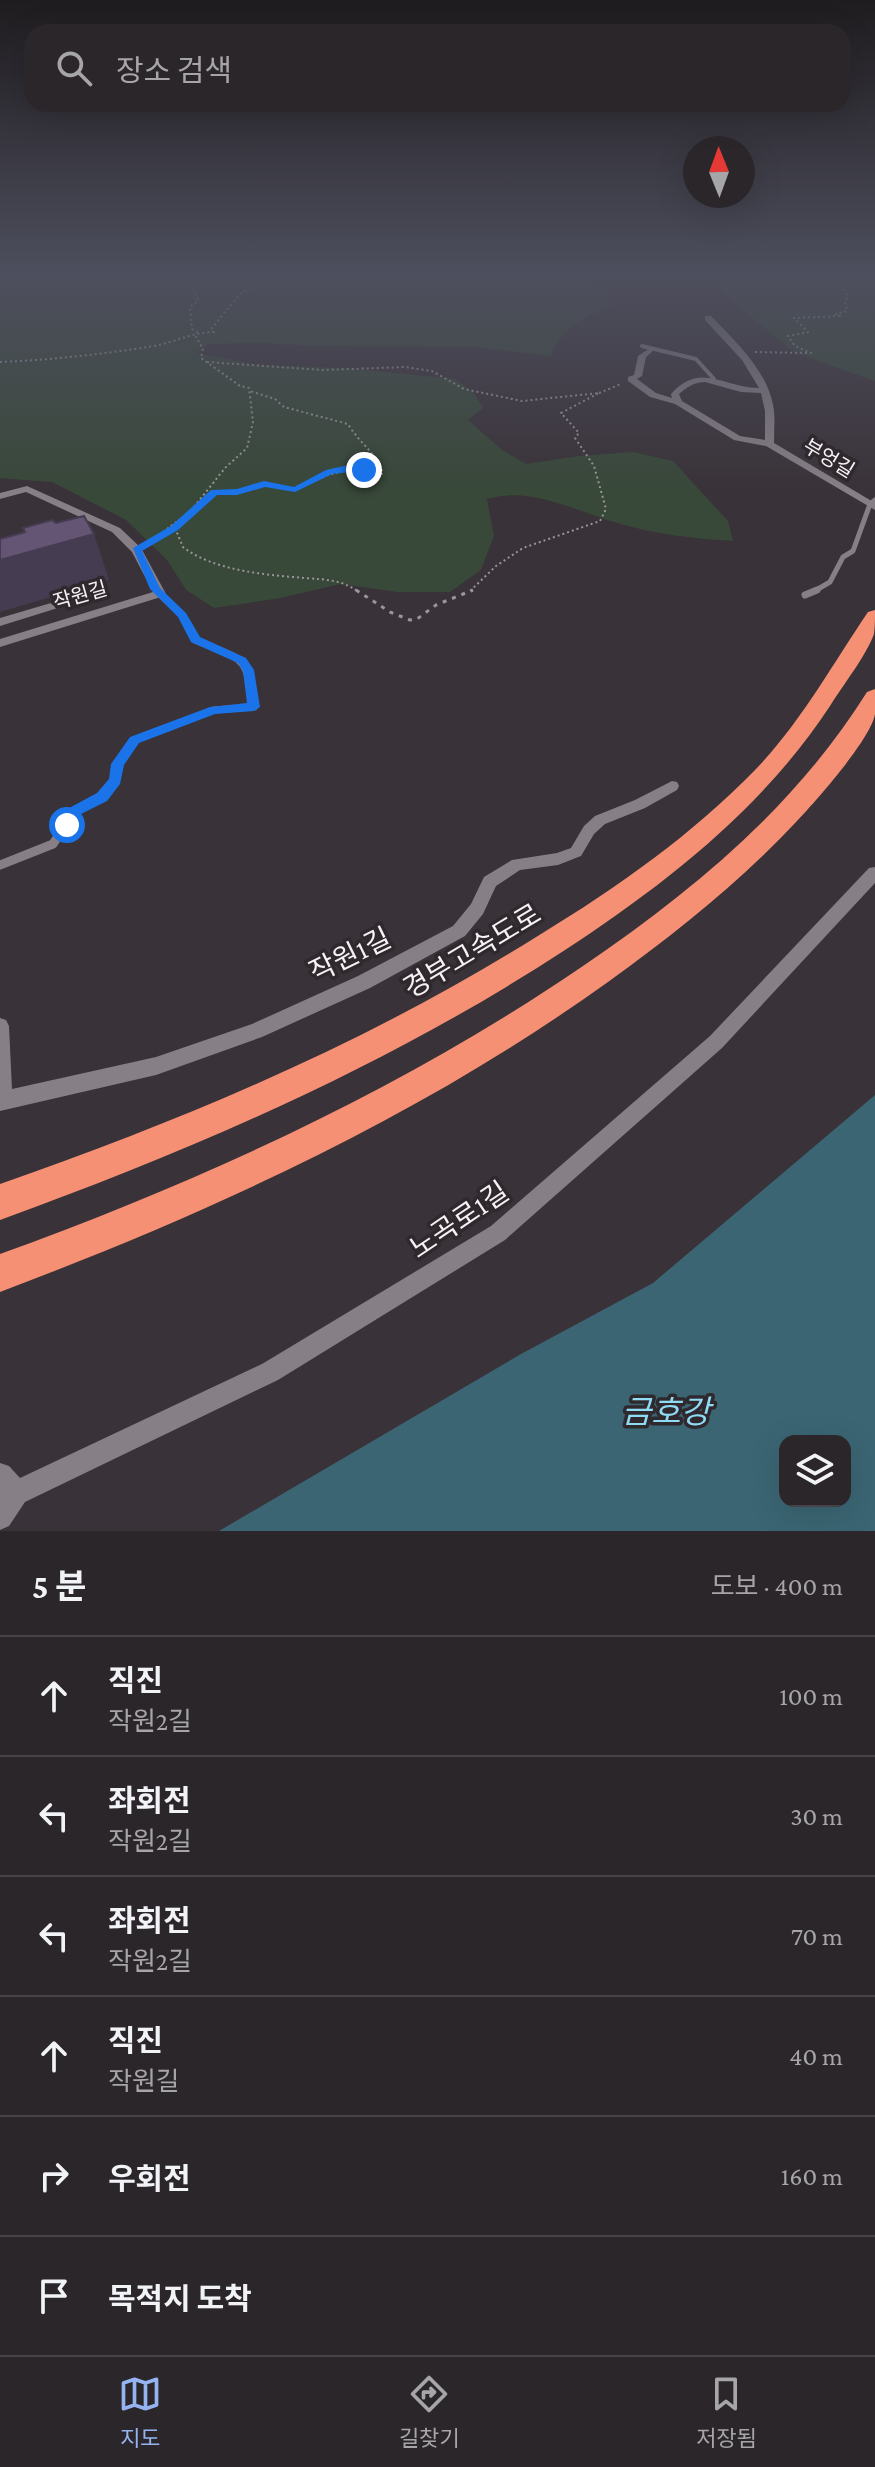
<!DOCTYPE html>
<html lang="ko">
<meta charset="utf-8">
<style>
:root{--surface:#2b262a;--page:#373236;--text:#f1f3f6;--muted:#a6a5a8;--line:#474347;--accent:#95b2f1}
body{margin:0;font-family:"Crimson Pro","Noto Sans KR",serif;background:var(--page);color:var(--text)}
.controls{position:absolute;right:24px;bottom:24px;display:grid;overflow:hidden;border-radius:16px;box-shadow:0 8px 32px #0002}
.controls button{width:72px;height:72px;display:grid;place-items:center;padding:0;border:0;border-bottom:2px solid var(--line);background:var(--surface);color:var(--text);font:40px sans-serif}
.compass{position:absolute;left:683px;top:136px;width:72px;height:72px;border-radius:50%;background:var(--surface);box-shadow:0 8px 32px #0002;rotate:359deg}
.stop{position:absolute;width:24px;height:24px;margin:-18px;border:6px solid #1a73e8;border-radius:50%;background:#fff}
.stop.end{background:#1a73e8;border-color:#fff;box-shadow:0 2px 8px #0008}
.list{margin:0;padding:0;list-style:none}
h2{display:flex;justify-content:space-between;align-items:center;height:104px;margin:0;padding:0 32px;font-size:34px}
h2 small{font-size:26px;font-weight:400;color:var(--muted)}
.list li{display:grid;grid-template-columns:52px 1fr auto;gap:24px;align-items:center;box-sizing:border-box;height:120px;padding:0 32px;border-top:2px solid var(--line)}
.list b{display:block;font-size:30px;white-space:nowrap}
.list p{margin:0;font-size:26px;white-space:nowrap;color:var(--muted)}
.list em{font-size:26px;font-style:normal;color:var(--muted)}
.icon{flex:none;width:44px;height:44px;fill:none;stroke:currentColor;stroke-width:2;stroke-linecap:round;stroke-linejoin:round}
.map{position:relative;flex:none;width:875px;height:1531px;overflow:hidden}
.search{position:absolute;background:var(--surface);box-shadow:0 8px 32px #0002;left:24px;right:24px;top:24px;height:88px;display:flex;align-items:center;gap:20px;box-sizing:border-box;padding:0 28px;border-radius:24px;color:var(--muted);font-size:30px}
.sheet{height:824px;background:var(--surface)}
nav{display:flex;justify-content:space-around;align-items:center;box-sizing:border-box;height:112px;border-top:2px solid var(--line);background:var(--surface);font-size:22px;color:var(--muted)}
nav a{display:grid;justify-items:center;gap:4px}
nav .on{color:var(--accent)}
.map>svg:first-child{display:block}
.green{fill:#384839}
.water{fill:#3b6573;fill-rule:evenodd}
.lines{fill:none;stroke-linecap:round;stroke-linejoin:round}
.path-far1{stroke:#9a959a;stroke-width:2;stroke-dasharray:2 3;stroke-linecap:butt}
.path{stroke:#9a959a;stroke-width:3;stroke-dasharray:4 6;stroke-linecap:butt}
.service-far3{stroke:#877f86;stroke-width:4}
.service-far2{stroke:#877f86;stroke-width:5}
.service-far1{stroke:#877f86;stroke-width:7}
.service{stroke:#877f86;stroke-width:9}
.minor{fill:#877f86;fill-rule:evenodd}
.motorway{fill:#f69074;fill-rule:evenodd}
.shaded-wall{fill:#463c51}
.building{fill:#645574;stroke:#463c51;stroke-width:2}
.route{fill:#1a73e8}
.labels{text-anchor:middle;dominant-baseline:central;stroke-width:7;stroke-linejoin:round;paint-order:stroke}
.far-street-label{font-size:20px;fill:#f5f1f5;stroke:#2f292e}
.near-street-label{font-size:28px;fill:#f5f1f5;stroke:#2f292e}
.near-water-label{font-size:32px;font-style:italic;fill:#8fdaf4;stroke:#2f292e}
</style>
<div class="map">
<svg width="875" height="1531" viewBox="0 0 875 1531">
<rect width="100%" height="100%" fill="#393238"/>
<g class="green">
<path d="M 0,277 L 580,277 L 603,291 L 610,306 C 583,318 560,328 551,356 L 473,347 L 318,346 L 262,343 L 209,344 L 197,353 L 258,365 L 344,368 L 455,379 L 474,393 L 483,408 L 468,420 L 501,449 L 526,464 L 579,456 L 633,452 L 673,461 L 728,521 L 733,541 C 695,539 654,534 617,523 C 576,511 530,486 487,499 L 494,536 L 481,570 L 450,592 L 397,592 L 340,584 L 281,598 L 214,608 L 186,590 L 167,560 L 126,520 L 52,482 L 0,478 Z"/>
<polygon points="715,277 875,277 875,381 795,353 736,304 712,279"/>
</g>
<path class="water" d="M 875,1095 L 875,1531 L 219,1531 L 521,1354 L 653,1283 ZM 785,1441 L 845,1441 L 845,1501 L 785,1501 Z"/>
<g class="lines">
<g class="path-far1">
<polyline points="755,352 811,353 795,346 788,336 808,332 794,318 840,316 836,314 847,311 845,301 848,297 837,277"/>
<path d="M 0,362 C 52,360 103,354 154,346 C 175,342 193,332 214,332 L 212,328 L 240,294 L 266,277"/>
<polyline points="207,362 323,370 405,367 432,371 464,389 522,401 599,393 561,413 579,433 575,438 594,466 606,509 600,521 523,548 496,566 469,592"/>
<polyline points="599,393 621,384"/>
<path d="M 200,502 L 209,499 L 215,492 L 237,492 L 264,484 L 295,490 C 336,471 335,468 383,474 C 378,454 359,443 348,424 L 284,407 L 275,399 L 250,391"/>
<path d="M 175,528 L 183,547 C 214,571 267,575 305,578 C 327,580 340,579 359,592"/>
<polyline points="147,544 190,512 225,468 247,448 253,422 249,388 240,386 201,358 203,349 196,337 197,332 192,329 190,307 198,301 193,286 196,277"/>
</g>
<polyline class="path" points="356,590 390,612 410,620 417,619 436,605 473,590"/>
<polyline class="service-far3" points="642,346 696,359 714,379"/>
<polyline class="service-far2" points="813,592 830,582 843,557 853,551 870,504 875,500"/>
<g class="service-far1">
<polyline points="805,595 817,590"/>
<path d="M 66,825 L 76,810 L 102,797 L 116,781 L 118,764 L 134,740 L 214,710 L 254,707 C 245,652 244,661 195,640 L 183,616 L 160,594"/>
</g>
<polyline class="service" points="0,865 53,844 67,823"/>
<g class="minor">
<path d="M 705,316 L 711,316 C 736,342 770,373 774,411 C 775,421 774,432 774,443 L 875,503 L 875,510 L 766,446 L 734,440 L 675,404 L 650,397 L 628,381 L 628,377 L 634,375 L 638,356 L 650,348 L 654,350 L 646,357 L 642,376 L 637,379 L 656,393 L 672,398 L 671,394 C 701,361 723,388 759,388 L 742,360 L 705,320 ZM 705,382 L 741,392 L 761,393 L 765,411 L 765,440 L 740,436 L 682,401 L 679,394 C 687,387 694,382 705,382 Z"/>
<polygon points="27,486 120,528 141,548 166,594 164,596 0,647 0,639 153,592 132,552 112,532 26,492 0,499 0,493"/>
<polygon points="102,588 106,589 106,593 0,626 0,618"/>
<polygon points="672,781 677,782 679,786 677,790 645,808 605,824 594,834 581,856 558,865 520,870 496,886 483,914 465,936 370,988 262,1037 156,1075 0,1111 0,1018 6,1020 9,1026 12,1089 156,1057 252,1024 358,976 453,926 471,904 484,877 512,860 557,853 571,848 584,826 595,816 635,800"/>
<polygon points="875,867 875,883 722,1048 505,1240 278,1380 25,1502 9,1526 0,1530 0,1463 9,1466 20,1478 262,1364 491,1226 710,1036 869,868"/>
</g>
<g class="motorway">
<path d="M 875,610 C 875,617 875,627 874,634 C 866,656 843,685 830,706 C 763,808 667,883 565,950 C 389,1065 198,1148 0,1220 L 0,1184 C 189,1118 371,1041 541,934 C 618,887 693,834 756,769 C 801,722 832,665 868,612 Z"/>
<path d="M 875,689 C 875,697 875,706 875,714 C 871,739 816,801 797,821 C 740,882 676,933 608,982 C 421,1116 214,1211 0,1292 L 0,1254 C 204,1180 403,1089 583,966 C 694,890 795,807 867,692 Z"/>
</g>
</g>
<polygon class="shaded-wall" points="94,534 109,580 0,612 0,560"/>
<polygon class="building" points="84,516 94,534 0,560 0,539 25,532 23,528 52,520 56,523"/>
<linearGradient id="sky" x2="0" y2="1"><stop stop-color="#1f1c1f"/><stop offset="0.56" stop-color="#4e4f5e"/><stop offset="1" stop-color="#4e4f5e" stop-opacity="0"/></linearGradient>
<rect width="875" height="491" fill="url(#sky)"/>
<polygon class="route" points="344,466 368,470 332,474 295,492 265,487 237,495 217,495 178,530 142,551 160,588 186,613 200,637 246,658 254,670 260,707 254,711 215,714 139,743 124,765 120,784 107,801 81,814 72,829 63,829 60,825 71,807 97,793 109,779 111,764 130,737 210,707 247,703 243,671 238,663 191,642 178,617 150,589 133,548 171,526 211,490 237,489 264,481 294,487 326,470"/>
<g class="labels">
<g class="far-street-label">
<text transform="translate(829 458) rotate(31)">부엉길</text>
<text transform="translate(80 595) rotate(-16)">작원길</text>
</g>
<g class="near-street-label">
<text transform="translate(472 951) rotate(-31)">경부고속도로</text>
<text transform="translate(350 955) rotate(-26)">작원1길</text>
<text transform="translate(459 1220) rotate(-34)">노곡로1길</text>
</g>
<g class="near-water-label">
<text x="666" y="1412">금호강</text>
</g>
</g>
</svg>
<div class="controls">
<button><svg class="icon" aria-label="layers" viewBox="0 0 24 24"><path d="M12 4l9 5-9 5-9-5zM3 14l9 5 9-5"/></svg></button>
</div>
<svg class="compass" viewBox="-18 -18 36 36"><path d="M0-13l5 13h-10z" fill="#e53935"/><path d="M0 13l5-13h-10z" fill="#a6a5a8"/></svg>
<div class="stop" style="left:67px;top:825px"></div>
<div class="stop end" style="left:364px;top:470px"></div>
<div class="search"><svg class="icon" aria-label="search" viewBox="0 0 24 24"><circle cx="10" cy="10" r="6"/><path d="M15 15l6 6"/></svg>장소 검색</div>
</div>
<section class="sheet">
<h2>5 분<small>도보 · 400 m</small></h2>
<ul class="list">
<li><svg class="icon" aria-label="ahead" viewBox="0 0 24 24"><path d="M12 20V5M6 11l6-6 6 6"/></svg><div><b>직진</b><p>작원2길</p></div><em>100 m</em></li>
<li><svg class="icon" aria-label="left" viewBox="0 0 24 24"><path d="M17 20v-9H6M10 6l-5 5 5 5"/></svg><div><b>좌회전</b><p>작원2길</p></div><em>30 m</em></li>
<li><svg class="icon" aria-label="left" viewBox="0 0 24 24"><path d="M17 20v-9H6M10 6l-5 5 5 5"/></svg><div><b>좌회전</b><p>작원2길</p></div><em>70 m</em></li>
<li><svg class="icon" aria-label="ahead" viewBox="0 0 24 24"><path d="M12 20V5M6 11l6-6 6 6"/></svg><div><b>직진</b><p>작원길</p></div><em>40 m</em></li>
<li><svg class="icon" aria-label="right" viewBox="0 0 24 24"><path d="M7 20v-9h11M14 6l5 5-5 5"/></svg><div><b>우회전</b></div><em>160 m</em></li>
<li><svg class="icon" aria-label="arrive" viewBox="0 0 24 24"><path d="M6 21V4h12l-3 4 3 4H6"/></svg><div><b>목적지 도착</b></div></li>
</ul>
</section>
<nav>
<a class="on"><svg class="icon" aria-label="map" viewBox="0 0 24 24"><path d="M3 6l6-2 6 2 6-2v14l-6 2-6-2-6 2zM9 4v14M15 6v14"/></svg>지도</a>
<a><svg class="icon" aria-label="directions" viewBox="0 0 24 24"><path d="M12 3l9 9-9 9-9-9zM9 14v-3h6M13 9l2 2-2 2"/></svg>길찾기</a>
<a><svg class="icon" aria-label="saved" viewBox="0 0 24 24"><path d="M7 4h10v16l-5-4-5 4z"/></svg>저장됨</a>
</nav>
